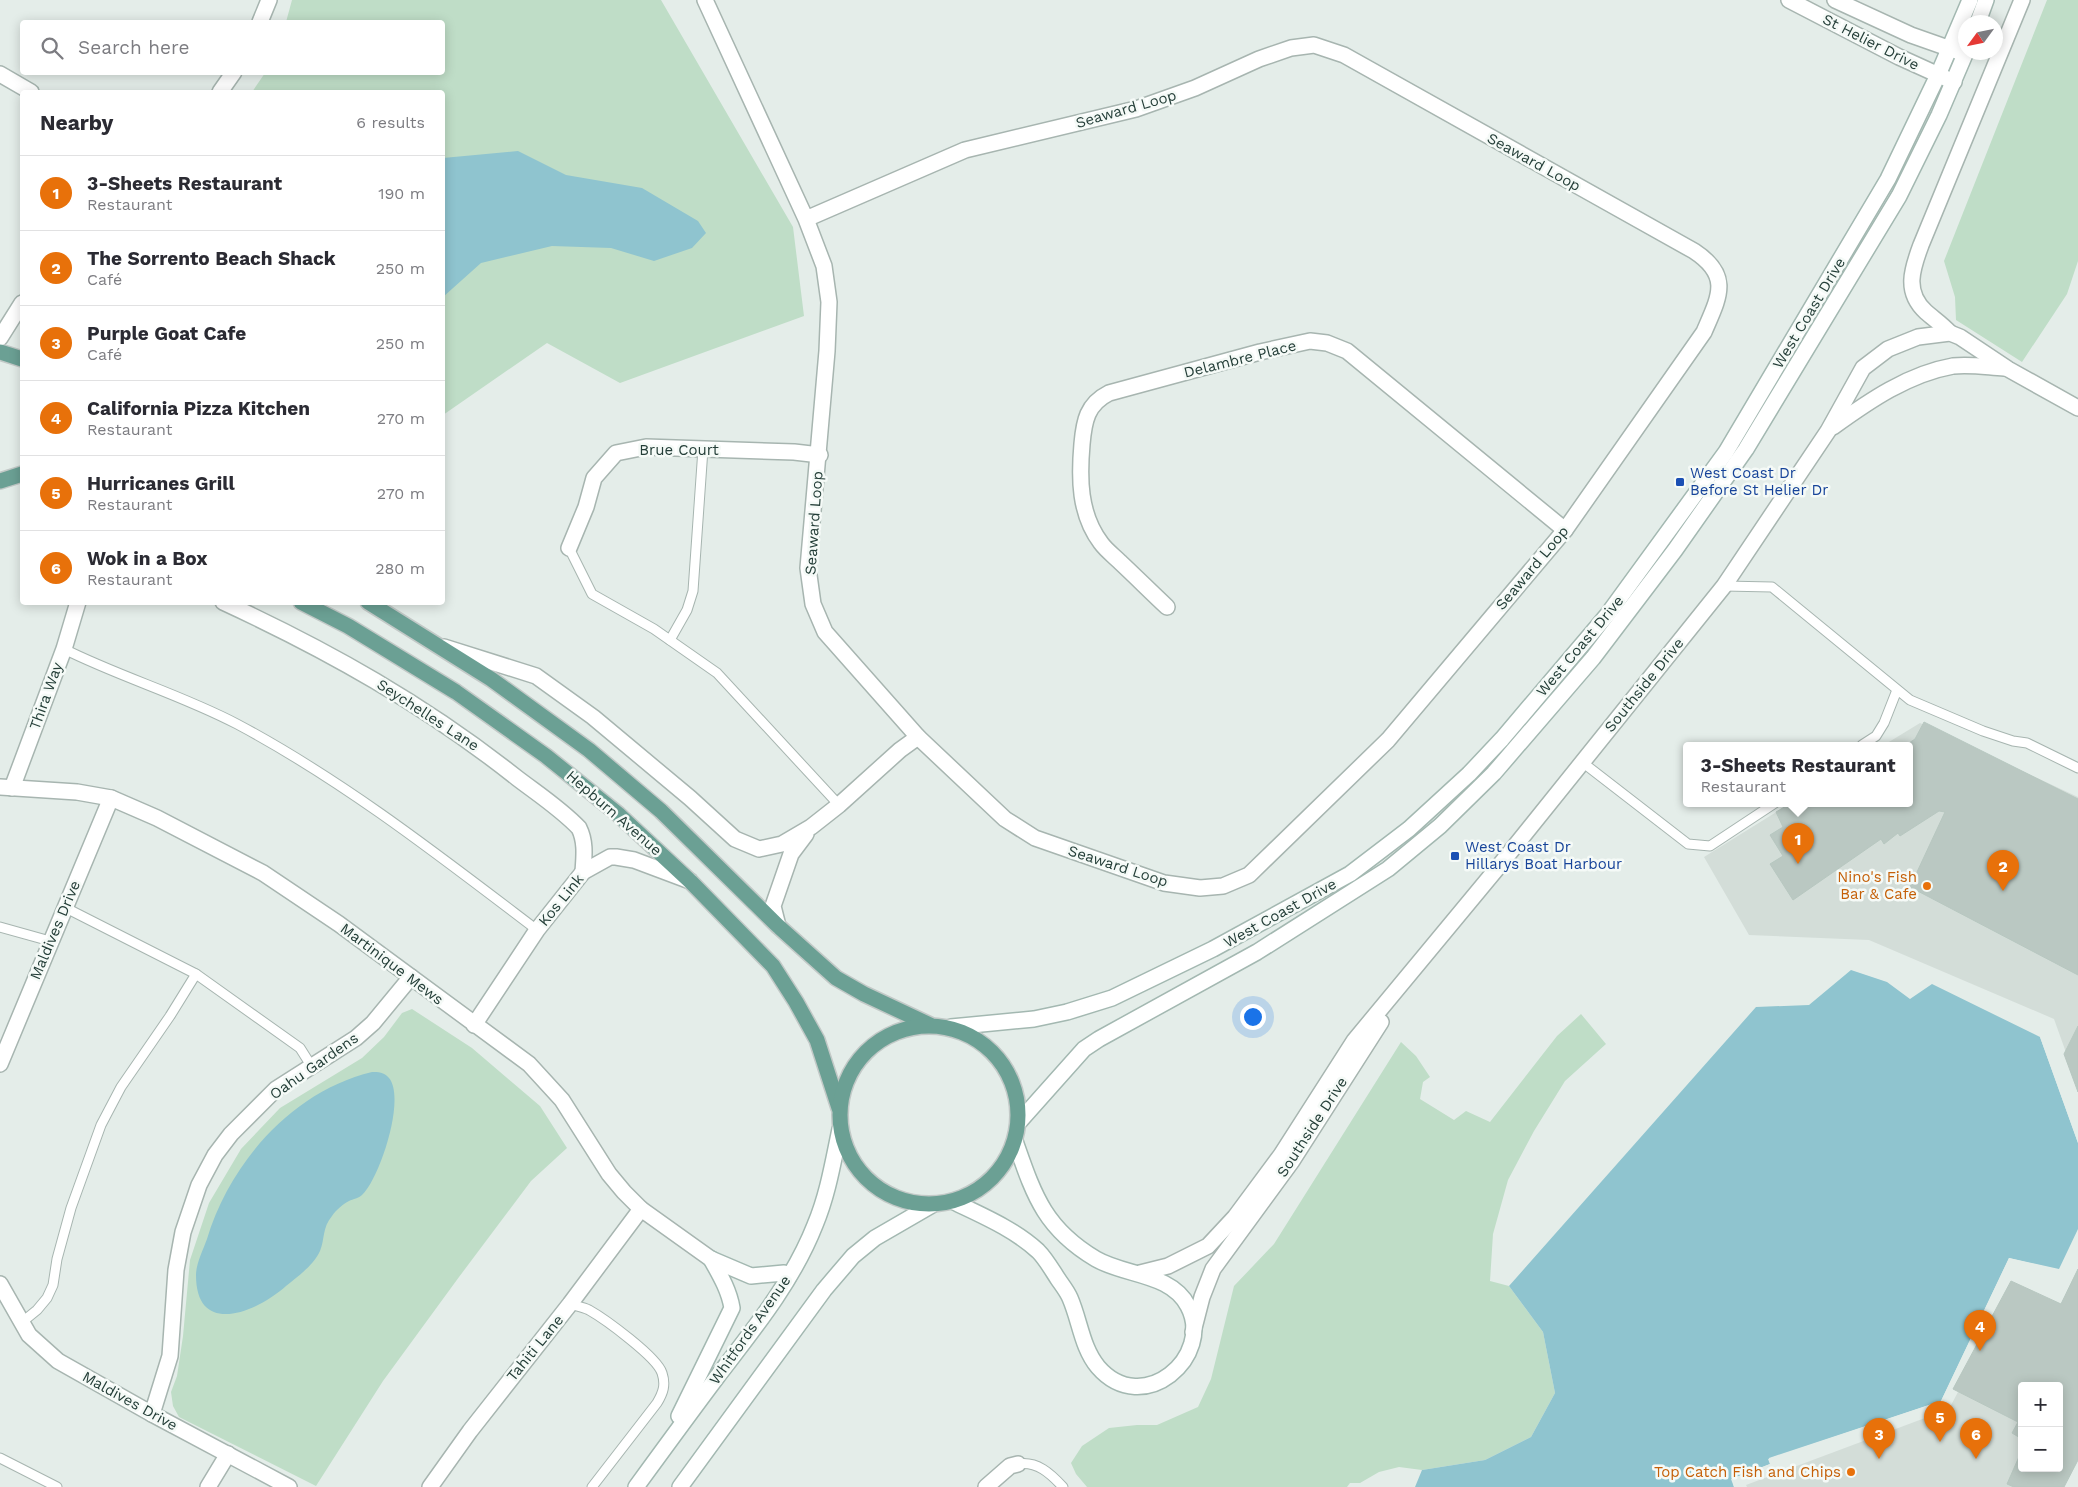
<!DOCTYPE html>
<meta charset="utf-8">
<style>
:root{--surface:#fff;--page:#f2f2f3;--text:#2b2b33;--muted:#7c7c81;--line:#e1e1e2;--accent:#815549}
body{margin:0;font-family:"Work Sans",sans-serif;background:var(--page);color:var(--text)}
.controls{position:absolute;right:15px;bottom:15px;display:grid;overflow:hidden;border-radius:5px;box-shadow:0 2px 12px #0003}
.controls button{width:45px;height:45px;display:grid;place-items:center;padding:0;border:0;border-bottom:1px solid var(--line);background:var(--surface);color:var(--text);font:25px sans-serif}
.compass{position:absolute;left:1958px;top:15px;width:45px;height:45px;border-radius:50%;background:var(--surface);box-shadow:0 2px 12px #0003;rotate:237deg}
.you{position:absolute;left:1252px;top:1016px;width:18px;height:18px;margin:-12px;border:4px solid #fff;border-radius:50%;background:#1a73e8;box-shadow:0 0 0 8px #1a73e833}
.badge{display:grid;place-items:center;width:32px;height:32px;border-radius:50%;background:var(--accent);color:#fff;font-size:16px;font-weight:700}
.pin{position:absolute;translate:-50% -41px;filter:drop-shadow(0 1px 2px #0008)}
.pin::after{content:'';position:absolute;top:26px;width:18px;height:15px;background:inherit;clip-path:polygon(0 0,100% 0,50% 100%)}
.popup{position:absolute;left:1683px;top:742px;width:230px;height:65px;box-sizing:border-box;display:grid;place-content:center;border-radius:5px;background:var(--surface);filter:drop-shadow(0 1px 4px #0005);font-size:16px;white-space:nowrap;color:var(--muted)}
.popup b{font-size:19px;color:var(--text)}
.popup::after{content:'';position:absolute;left:50%;top:100%;margin-left:-10px;border:10px solid transparent;border-top-color:var(--surface)}
.list{margin:0;padding:0;list-style:none}
h2{display:flex;justify-content:space-between;align-items:center;height:65px;margin:0;padding:0 20px;font-size:21px}
h2 small{font-size:16px;font-weight:400;color:var(--muted)}
.list li{display:grid;grid-template-columns:32px 1fr auto;gap:15px;align-items:center;box-sizing:border-box;height:75px;padding:0 20px;border-top:1px solid var(--line)}
.list b{display:block;font-size:19px;white-space:nowrap}
.list p{margin:0;font-size:16px;white-space:nowrap;color:var(--muted)}
.list em{font-size:16px;font-style:normal;color:var(--muted)}
.icon{flex:none;width:28px;height:28px;fill:none;stroke:currentColor;stroke-width:2;stroke-linecap:round;stroke-linejoin:round}
.map{position:relative;flex:none;width:2078px;height:1487px;overflow:hidden}
.search{position:absolute;background:var(--surface);box-shadow:0 2px 12px #0003;left:20px;top:20px;width:425px;height:55px;display:flex;align-items:center;gap:12px;box-sizing:border-box;padding:0 18px;border-radius:5px;color:var(--muted);font-size:19px}
.panel{position:absolute;background:var(--surface);box-shadow:0 2px 12px #0003;left:20px;top:90px;width:425px;height:515px;border-radius:5px}
.map>svg:first-child{display:block}
.built{fill:#d3ddd8;fill-rule:evenodd}
.green{fill:#bfddc7}
.water{fill:#8fc4cf}
.pier{fill:#e4ede9}
.building{fill:#bac8c2;stroke:#b7c7c0}
.lines{fill:none;stroke-linecap:round;stroke-linejoin:round}
.service-casing{stroke:#a7b5b0;stroke-width:11}
.minor-casing{stroke:#a7b5b0;stroke-width:18}
.tertiary-casing{stroke:#a7b5b0;stroke-width:18}
.secondary-casing{stroke:#a3b8b1;stroke-width:18}
.primary-casing{stroke:#c2c9c7;stroke-width:18}
.service{stroke:#fff;stroke-width:9}
.minor{stroke:#fff;stroke-width:15}
.tertiary{stroke:#fff;stroke-width:15}
.secondary{stroke:#fff;stroke-width:15}
.primary{stroke:#6ba094;stroke-width:15}
.transit-dot{fill:#1a4fb4;stroke:#f5faf7;stroke-width:2}
.food-dot{fill:#e8710a;stroke:#f5faf7;stroke-width:2}
.labels{text-anchor:middle;dominant-baseline:central;stroke-width:5;stroke-linejoin:round;paint-order:stroke}
.street-label{font-size:15px;fill:#243e38;stroke:#f5faf7}
.transit-label{font-size:15px;fill:#164399;stroke:#f5faf7;text-anchor:start}
.food-label{font-size:15px;fill:#c56008;stroke:#f5faf7;text-anchor:end}
</style>
<div class="map">
<svg width="2078" height="1487" viewBox="0 0 2078 1487">
<rect width="100%" height="100%" fill="#e4ede9"/>
<g class="built">
<polygon points="1920,723 2078,797 2078,1086 2054,1019 1869,940 1749,935 1704,857 1791,803 1909,803 1909,745 1884,745"/>
<path d="M 2078,1269 L 2078,1445 L 2057,1487 L 1747,1487 L 1746,1485 L 1949,1409 L 2013,1288 L 2061,1304 ZM 2022,1386 L 2059,1386 L 2059,1468 L 2022,1468 Z"/>
</g>
<g class="green">
<polygon points="292,0 661,0 793,227 804,316 620,383 547,343 443,415 442,92 252,92 265,73 442,72 442,22 286,22"/>
<polygon points="2047,0 2078,0 2078,261 2067,294 2022,362 1956,320 1955,297 1944,261"/>
<polygon points="412,1009 472,1048 540,1106 567,1148 531,1181 459,1277 383,1381 316,1486 179,1417 173,1406 171,1392 177,1376 183,1336 190,1260 209,1203 241,1149 280,1108 362,1058 384,1037 402,1013"/>
<polygon points="1581,1014 1606,1044 1565,1081 1534,1131 1508,1180 1493,1234 1490,1281 1509,1286 1543,1332 1555,1393 1531,1437 1485,1460 1422,1470 1399,1467 1379,1472 1360,1483 1350,1483 1347,1487 1087,1487 1076,1474 1071,1463 1082,1446 1109,1428 1137,1425 1157,1425 1198,1407 1211,1379 1234,1286 1274,1244 1401,1042 1416,1056 1430,1077 1423,1082 1420,1099 1454,1120 1466,1111 1490,1122 1557,1036"/>
</g>
<g class="water">
<polygon points="518,151 566,175 642,188 698,221 706,233 692,248 654,261 611,248 552,246 481,263 443,297 443,158"/>
<polygon points="1851,970 1887,982 1910,999 1932,984 2040,1037 2078,1143 2078,1241 2067,1272 2009,1258 1941,1401 1769,1458 1770,1464 1732,1479 1734,1487 1415,1487 1422,1470 1485,1460 1531,1437 1555,1393 1543,1332 1509,1286 1756,1007 1809,1005"/>
<path d="M 372,1072 C 378,1072 384,1072 389,1078 C 406,1098 380,1178 362,1195 C 359,1198 353,1199 349,1201 C 343,1204 336,1210 332,1216 C 322,1228 325,1239 320,1251 C 314,1265 297,1277 286,1286 C 257,1312 196,1338 196,1275 C 196,1264 203,1250 207,1239 C 230,1163 292,1091 372,1072 Z"/>
</g>
<g class="pier">
<polygon points="2040,1037 2044,1038 2078,1135 2078,1143"/>
<polygon points="2078,1229 2078,1248 2069,1273 2066,1275 2060,1272 2055,1281 2010,1261 1942,1403 1772,1460 1771,1466 1734,1480 1736,1487 1734,1487 1731,1479 1770,1464 1768,1459 1941,1401 2009,1258 2059,1269"/>
</g>
<g class="building">
<polygon points="1924,722 2078,799 2078,975 1910,887 1945,812 1939,811 1900,836 1898,833 1884,844 1881,839 1793,900 1770,864 1783,856 1770,835 1783,827 1776,812 1791,803 1909,803 1909,745 1906,745 1915,739"/>
<polygon points="2078,1026 2078,1092 2064,1054"/>
<polygon points="2078,1269 2078,1460 2064,1487 2014,1487 2007,1484 2022,1450 2022,1468 2059,1468 2059,1386 2022,1386 2022,1439 2012,1433 2018,1422 1953,1389 2011,1281 2061,1304"/>
</g>
<g class="lines">
<defs>
<g id="service">
<polyline points="569,548 592,594 654,629 717,673 839,805"/>
<polyline points="1724,586 1772,587 1910,700 1983,731 2013,741 2027,743 2078,768"/>
<polyline points="670,640 687,610 693,591 703,449"/>
<path d="M 64,649 C 120,677 182,695 237,724 C 344,781 441,857 537,930"/>
<polyline points="1862,745 1876,736 1884,723 1897,690"/>
<polyline points="1582,762 1688,844 1710,846 1775,803"/>
<polyline points="64,907 196,974 300,1048 312,1067"/>
<polyline points="0,927 50,941"/>
<path d="M 570,1304 C 576,1306 583,1307 589,1310 C 605,1319 657,1357 662,1373 C 666,1385 663,1393 657,1403 L 592,1487"/>
<polyline points="21,1323 37,1310 47,1298 53,1285 57,1259 71,1208 101,1125 121,1087 170,1016 196,974"/>
<polyline points="0,1458 57,1487"/>
<path d="M 1018,1464 C 1037,1461 1050,1473 1063,1487"/>
</g>
<g id="minor">
<path d="M 705,0 L 806,219 L 824,266 L 829,302 L 827,351 L 808,568 L 813,604 L 825,632 L 918,737 L 1005,819 L 1035,838 L 1164,883 L 1200,888 L 1223,886 L 1249,875 L 1388,740 L 1565,530 L 1704,332 C 1719,297 1732,276 1694,251 L 1344,55 L 1314,45 L 1291,48 L 1259,59 L 1195,88 L 1136,109 L 965,150 L 806,219"/>
<polyline points="260,22 269,0"/>
<polyline points="0,74 31,92"/>
<polyline points="220,92 234,72"/>
<path d="M 1950,333 C 1943,325 1934,319 1926,312 C 1904,292 1912,269 1921,245 L 2022,0"/>
<polyline points="0,338 22,303"/>
<path d="M 1833,427 C 1869,401 1908,374 1953,366 C 1970,364 1987,367 2004,368"/>
<polyline points="569,548 586,507 594,478 616,453 646,447 794,452 820,455"/>
<path d="M 223,602 C 329,651 425,705 517,778 C 538,794 561,809 579,828 C 586,842 584,857 583,872"/>
<path d="M 1167,607 C 1151,592 1136,577 1120,562 C 1114,556 1106,550 1101,543 C 1079,514 1079,478 1082,444 C 1084,421 1087,404 1109,393 L 1260,352 L 1310,341 L 1327,343 L 1347,351 L 1565,530"/>
<polyline points="444,647 536,676 593,717 690,798 735,839 759,849 782,844 811,827 839,805 900,750 918,737"/>
<polyline points="0,787 77,792 111,798 157,818 263,873 339,924 529,1064 562,1100 609,1174 624,1192 641,1209 711,1259"/>
<polyline points="12,788 64,649 78,602"/>
<polyline points="778,926 773,906 791,854 806,834"/>
<polyline points="474,1025 537,930 583,872 610,857 616,857 634,860 690,881"/>
<polyline points="0,1064 111,798"/>
<polyline points="1140,1273 1168,1266 1208,1246 1235,1217 1281,1155 1354,1041 1499,866 1724,586 1828,431 1863,368 1888,349 1918,337 1950,333 1960,337 2008,369 2078,408"/>
<polyline points="0,1284 29,1335 58,1361 152,1414 289,1487"/>
<polyline points="1193,1332 1202,1297 1213,1269 1292,1161 1381,1022"/>
<polyline points="152,1414 170,1356 176,1270 183,1232 199,1185 215,1155 231,1134 276,1089 356,1038 373,1023 411,977"/>
<polyline points="208,1487 228,1454"/>
<polyline points="430,1487 470,1431 570,1304 641,1209"/>
<polyline points="986,1487 1010,1466 1018,1464"/>
</g>
<g id="tertiary">
<polyline points="1789,0 1899,57 1954,82"/>
<polyline points="1835,0 1911,35 1965,54"/>
</g>
<g id="secondary">
<polyline points="1978,22 1986,0"/>
<polyline points="951,1027 1034,1019 1067,1012 1112,998 1213,949 1350,874 1409,829 1469,774 1502,739 1608,614 1726,452 1888,179 1938,75 1970,0"/>
<polyline points="1019,1122 1084,1049 1099,1039 1257,952 1388,869 1440,826 1494,773 1593,658 1675,550 1746,449 1899,196 1939,115 1966,52"/>
<path d="M 954,1202 C 983,1216 1014,1229 1038,1251 C 1046,1259 1052,1270 1058,1279 C 1062,1285 1067,1291 1070,1298 C 1080,1321 1082,1348 1098,1367 C 1143,1419 1215,1356 1188,1306 C 1171,1273 1125,1276 1096,1259 C 1044,1228 1034,1195 1015,1141"/>
<polyline points="711,1259 751,1276 784,1273 789,1276"/>
<path d="M 679,1416 L 732,1308 C 729,1290 720,1275 711,1259"/>
<path d="M 636,1487 C 663,1450 690,1413 717,1377 C 754,1329 793,1281 815,1225 C 828,1194 833,1162 840,1129"/>
<polyline points="680,1487 824,1290 853,1256 875,1238 932,1205"/>
</g>
<g id="primary">
<polyline points="0,352 22,359"/>
<polyline points="0,481 22,474"/>
<polyline points="301,602 348,626 456,692 546,756 618,814 691,882 773,966 796,1002 817,1040 839,1108"/>
<polyline points="368,602 491,679 589,750 661,811 778,926 836,978 864,994 930,1025"/>
<circle cx="929" cy="1115" r="89"/>
</g>
</defs>
<use href="#service" class="service-casing"/>
<use href="#minor" class="minor-casing"/>
<use href="#tertiary" class="tertiary-casing"/>
<use href="#secondary" class="secondary-casing"/>
<use href="#primary" class="primary-casing"/>
<use href="#service" class="service"/>
<use href="#minor" class="minor"/>
<use href="#tertiary" class="tertiary"/>
<use href="#secondary" class="secondary"/>
<use href="#primary" class="primary"/>
</g>
<g class="transit-dot">
<rect x="1675" y="477" width="10" height="10" rx="2.5"/>
<rect x="1450" y="851" width="10" height="10" rx="2.5"/>
</g>
<g class="food-dot">
<circle cx="1927" cy="886" r="5"/>
<circle cx="1851" cy="1472" r="5"/>
</g>
<g class="labels">
<g class="street-label">
<text transform="translate(1871 42) rotate(27)">St Helier Drive</text>
<text transform="translate(1126 109) rotate(-16)">Seaward Loop</text>
<text transform="translate(1534 162) rotate(29)">Seaward Loop</text>
<text transform="translate(1809 313) rotate(-59)">West Coast Drive</text>
<text transform="translate(1240 359) rotate(-14)">Delambre Place</text>
<text x="679" y="450">Brue Court</text>
<text transform="translate(814 523) rotate(-86)">Seaward Loop</text>
<text transform="translate(1532 568) rotate(-50)">Seaward Loop</text>
<text transform="translate(1580 646) rotate(-50)">West Coast Drive</text>
<text transform="translate(1644 685) rotate(-51)">Southside Drive</text>
<text transform="translate(46 696) rotate(-70)">Thira Way</text>
<text transform="translate(428 715) rotate(33)">Seychelles Lane</text>
<text transform="translate(614 813) rotate(41)">Hepburn Avenue</text>
<text transform="translate(1118 866) rotate(18)">Seaward Loop</text>
<text transform="translate(561 900) rotate(-51)">Kos Link</text>
<text transform="translate(1280 913) rotate(-29)">West Coast Drive</text>
<text transform="translate(55 930) rotate(-67)">Maldives Drive</text>
<text transform="translate(392 964) rotate(37)">Martinique Mews</text>
<text transform="translate(314 1066) rotate(-35)">Oahu Gardens</text>
<text transform="translate(1312 1127) rotate(-57)">Southside Drive</text>
<text transform="translate(750 1330) rotate(-55)">Whitfords Avenue</text>
<text transform="translate(535 1348) rotate(-51)">Tahiti Lane</text>
<text transform="translate(130 1401) rotate(29)">Maldives Drive</text>
</g>
<g class="transit-label">
<text x="1690" y="473">West Coast Dr<tspan x="1690" dy="17">Before St Helier Dr</tspan></text>
<text x="1465" y="847">West Coast Dr<tspan x="1465" dy="17">Hillarys Boat Harbour</tspan></text>
</g>
<g class="food-label">
<text x="1917" y="877">Nino's Fish<tspan x="1917" dy="17">Bar &amp; Cafe</tspan></text>
<text x="1841" y="1472">Top Catch Fish and Chips</text>
</g>
</g>
</svg>
<div class="controls">
<button>+</button>
<button>−</button>
</div>
<svg class="compass" viewBox="-18 -18 36 36"><path d="M0-13l5 13h-10z" fill="#e53935"/><path d="M0 13l5-13h-10z" fill="#7c7c81"/></svg>
<div class="you"></div>
<div class="pin badge" style="left:1798px;top:864px;background:#e8710a">1</div>
<div class="popup"><b>3-Sheets Restaurant</b>Restaurant</div>
<div class="pin badge" style="left:2003px;top:891px;background:#e8710a">2</div>
<div class="pin badge" style="left:1879px;top:1459px;background:#e8710a">3</div>
<div class="pin badge" style="left:1980px;top:1351px;background:#e8710a">4</div>
<div class="pin badge" style="left:1940px;top:1442px;background:#e8710a">5</div>
<div class="pin badge" style="left:1976px;top:1459px;background:#e8710a">6</div>
<div class="search"><svg class="icon" aria-label="search" viewBox="0 0 24 24"><circle cx="10" cy="10" r="6"/><path d="M15 15l6 6"/></svg>Search here</div>
<section class="panel">
<h2>Nearby<small>6 results</small></h2>
<ul class="list">
<li><span class="badge" style="background:#e8710a">1</span><div><b>3-Sheets Restaurant</b><p>Restaurant</p></div><em>190 m</em></li>
<li><span class="badge" style="background:#e8710a">2</span><div><b>The Sorrento Beach Shack</b><p>Café</p></div><em>250 m</em></li>
<li><span class="badge" style="background:#e8710a">3</span><div><b>Purple Goat Cafe</b><p>Café</p></div><em>250 m</em></li>
<li><span class="badge" style="background:#e8710a">4</span><div><b>California Pizza Kitchen</b><p>Restaurant</p></div><em>270 m</em></li>
<li><span class="badge" style="background:#e8710a">5</span><div><b>Hurricanes Grill</b><p>Restaurant</p></div><em>270 m</em></li>
<li><span class="badge" style="background:#e8710a">6</span><div><b>Wok in a Box</b><p>Restaurant</p></div><em>280 m</em></li>
</ul>
</section>
</div>
